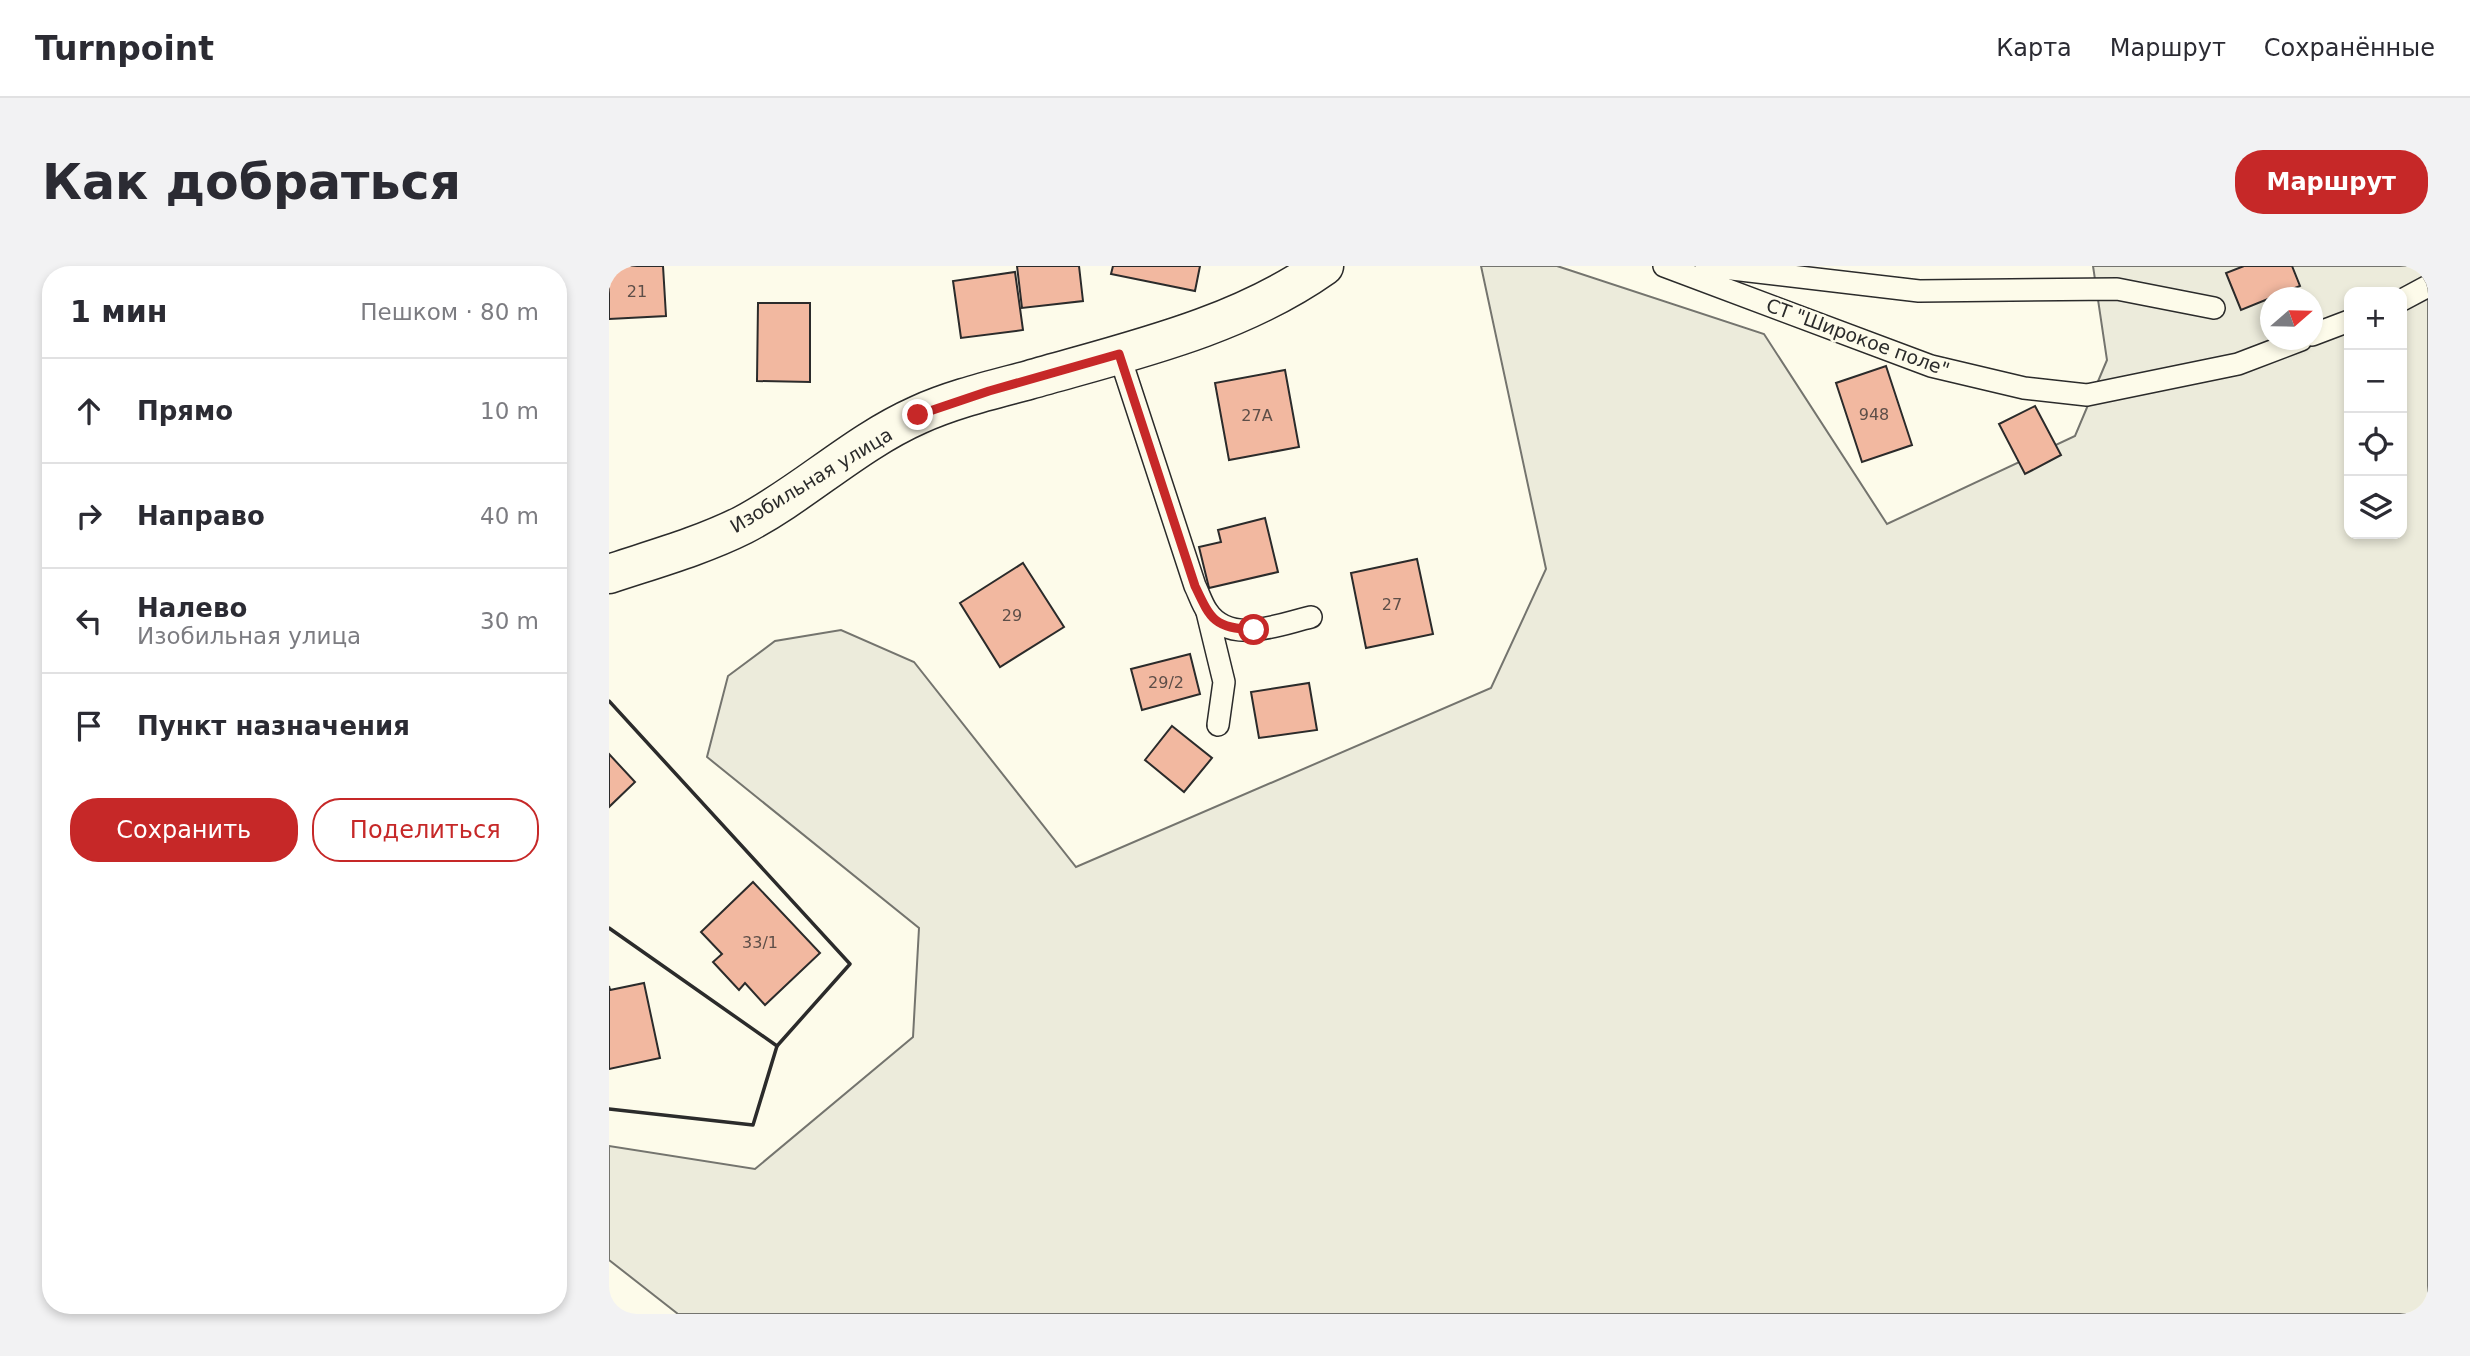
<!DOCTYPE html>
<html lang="ru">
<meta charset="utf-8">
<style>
:root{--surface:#fff;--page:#f2f2f3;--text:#2b2b33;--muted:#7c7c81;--line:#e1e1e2;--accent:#c62828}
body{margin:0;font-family:"DejaVu Sans",sans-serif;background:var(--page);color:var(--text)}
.controls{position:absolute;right:21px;top:21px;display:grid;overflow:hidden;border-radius:14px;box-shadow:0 4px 10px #0003}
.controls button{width:63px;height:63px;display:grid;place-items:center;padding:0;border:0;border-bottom:2px solid var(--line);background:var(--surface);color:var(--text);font:35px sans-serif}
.compass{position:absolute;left:1651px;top:21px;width:63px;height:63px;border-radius:50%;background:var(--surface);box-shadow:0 4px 10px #0003;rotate:70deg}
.stop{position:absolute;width:21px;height:21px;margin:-16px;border:5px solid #c62828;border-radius:50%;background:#fff}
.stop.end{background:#c62828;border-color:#fff;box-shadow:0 2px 7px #0008}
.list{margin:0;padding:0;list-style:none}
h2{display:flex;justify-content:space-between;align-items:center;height:91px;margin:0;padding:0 28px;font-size:30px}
h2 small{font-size:23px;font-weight:400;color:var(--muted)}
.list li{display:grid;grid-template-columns:46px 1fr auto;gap:21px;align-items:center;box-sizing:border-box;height:105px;padding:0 28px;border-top:2px solid var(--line)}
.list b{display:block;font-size:26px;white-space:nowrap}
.list p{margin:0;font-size:23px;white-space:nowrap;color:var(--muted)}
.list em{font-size:23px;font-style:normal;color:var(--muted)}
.actions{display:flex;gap:14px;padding:21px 28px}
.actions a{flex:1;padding:16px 0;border:2px solid var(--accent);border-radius:28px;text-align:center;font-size:24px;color:var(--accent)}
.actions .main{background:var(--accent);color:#fff}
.icon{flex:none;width:38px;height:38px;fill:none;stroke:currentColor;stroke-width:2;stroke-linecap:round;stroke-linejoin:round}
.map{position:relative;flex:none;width:1819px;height:1048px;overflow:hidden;border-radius:28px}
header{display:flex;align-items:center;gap:42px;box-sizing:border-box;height:98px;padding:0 35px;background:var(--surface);border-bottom:2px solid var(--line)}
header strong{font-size:33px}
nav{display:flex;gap:38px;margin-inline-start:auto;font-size:24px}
.intro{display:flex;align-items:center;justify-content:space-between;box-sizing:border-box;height:168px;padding:0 42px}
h1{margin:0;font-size:49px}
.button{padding:18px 32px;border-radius:28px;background:var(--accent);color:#fff;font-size:24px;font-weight:700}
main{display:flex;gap:42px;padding:0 42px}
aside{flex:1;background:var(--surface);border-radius:28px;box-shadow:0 4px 10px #0003}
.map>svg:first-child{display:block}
.green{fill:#ecebdb;stroke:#74746e;stroke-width:2;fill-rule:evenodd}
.building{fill:#f2b8a0;stroke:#2b2b2b;stroke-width:2}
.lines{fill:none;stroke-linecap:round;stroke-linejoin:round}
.lane-casing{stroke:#2b2b2b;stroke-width:24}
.street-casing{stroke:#2b2b2b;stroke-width:41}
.lane{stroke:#fdfbea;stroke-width:21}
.street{stroke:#fdfbea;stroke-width:38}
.wall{stroke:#2b2b2b;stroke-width:3.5}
.route{stroke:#c62828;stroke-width:9}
.labels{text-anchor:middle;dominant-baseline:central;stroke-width:5;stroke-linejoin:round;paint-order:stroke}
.number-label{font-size:16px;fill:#5d4e48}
.street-label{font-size:19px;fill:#2b2b2b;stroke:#fdfbea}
</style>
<header>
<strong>Turnpoint</strong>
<nav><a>Карта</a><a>Маршрут</a><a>Сохранённые</a></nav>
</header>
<div class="intro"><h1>Как добраться</h1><a class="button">Маршрут</a></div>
<main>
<aside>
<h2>1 мин<small>Пешком · 80 m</small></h2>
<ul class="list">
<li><svg class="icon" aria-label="ahead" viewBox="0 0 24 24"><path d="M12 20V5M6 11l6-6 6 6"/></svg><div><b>Прямо</b></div><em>10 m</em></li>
<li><svg class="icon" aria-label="right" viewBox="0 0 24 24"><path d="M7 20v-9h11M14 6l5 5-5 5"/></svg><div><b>Направо</b></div><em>40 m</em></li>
<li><svg class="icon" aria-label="left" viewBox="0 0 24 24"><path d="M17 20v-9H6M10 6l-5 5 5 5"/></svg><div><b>Налево</b><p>Изобильная улица</p></div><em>30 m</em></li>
<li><svg class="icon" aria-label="arrive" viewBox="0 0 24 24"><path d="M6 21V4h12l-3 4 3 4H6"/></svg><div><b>Пункт назначения</b></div></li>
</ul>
<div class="actions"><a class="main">Сохранить</a><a>Поделиться</a></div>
</aside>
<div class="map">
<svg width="1819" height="1048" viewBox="0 0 1819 1048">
<rect width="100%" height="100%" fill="#fdfbea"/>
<path class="green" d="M 872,0 L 948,0 L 1155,68 L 1278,258 L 1466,170 L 1498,94 L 1484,0 L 1819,0 L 1819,1048 L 69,1048 L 0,994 L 0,880 L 146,903 L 304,771 L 310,662 L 98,491 L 119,410 L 166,375 L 232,364 L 305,396 L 467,601 L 882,422 L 937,303 ZM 1740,26 L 1793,26 L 1793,268 L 1740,268 ZM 1661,32 L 1703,32 L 1703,74 L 1661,74 Z"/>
<g class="building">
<polygon points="0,0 54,0 57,50 0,53"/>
<polygon points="408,0 470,0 474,35 413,42"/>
<polygon points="504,0 591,0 586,25 502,8"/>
<polygon points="1635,0 1683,0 1691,20 1632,44 1617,7"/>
<polygon points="406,6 414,64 352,72 344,15"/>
<polygon points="149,37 201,37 201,116 148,115"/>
<polygon points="1277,100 1303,179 1253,196 1227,117"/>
<polygon points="676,104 690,181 620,194 606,117"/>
<polygon points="1426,140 1452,189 1416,208 1390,158"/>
<polygon points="656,252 669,306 600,322 590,281 612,276 609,264"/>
<polygon points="808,293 824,368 757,382 742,307"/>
<polygon points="414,297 455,361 391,401 351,337"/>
<polygon points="581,388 591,428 533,444 522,403"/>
<polygon points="700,417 708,464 650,472 642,426"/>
<polygon points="563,460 603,492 575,526 536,494"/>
<polygon points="0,488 26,516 0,541"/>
<polygon points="144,616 211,687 156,739 136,717 130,724 104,696 113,688 92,666"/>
<polygon points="35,717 51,792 0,803 0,720 1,724"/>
</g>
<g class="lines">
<defs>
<g id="lane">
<polyline points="1055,0 1322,100 1415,122 1478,129 1629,98 1692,74"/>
<polyline points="1097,0 1310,25 1508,23 1605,42"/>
<polyline points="1793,34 1819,20"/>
<polyline points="1703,69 1740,55"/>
<path d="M 510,88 L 586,320 C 590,328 593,338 598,345 C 621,380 671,358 702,351"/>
<polyline points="598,346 615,416 609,459"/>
</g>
<path id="street" d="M 0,308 C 45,293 92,280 134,259 C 195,227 246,177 309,149 C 344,133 383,124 420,114 C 521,85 629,61 715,0"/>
</defs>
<use href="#lane" class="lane-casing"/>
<use href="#street" class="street-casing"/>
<use href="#lane" class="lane"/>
<use href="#street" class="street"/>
<g class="wall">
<polyline points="0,435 241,698 168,780 144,859 0,843"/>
<polyline points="0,662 168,780"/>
</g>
</g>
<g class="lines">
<path class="route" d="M 309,149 L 380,125 L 510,88 L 586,320 C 602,354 605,362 645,364"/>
</g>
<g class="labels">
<g class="number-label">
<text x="28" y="25">21</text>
<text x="1265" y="148">948</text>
<text x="648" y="149">27А</text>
<text x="783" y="338">27</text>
<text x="403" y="349">29</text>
<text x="557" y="416">29/2</text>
<text x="151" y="676">33/1</text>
</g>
<g class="street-label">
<text transform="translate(1249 71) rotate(20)">СТ "Широкое поле"</text>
<text transform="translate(202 214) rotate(-31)">Изобильная улица</text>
</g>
</g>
</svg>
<div class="controls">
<button>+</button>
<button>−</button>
<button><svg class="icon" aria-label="locate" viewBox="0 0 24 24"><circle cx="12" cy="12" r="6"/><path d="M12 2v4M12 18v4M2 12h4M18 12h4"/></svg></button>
<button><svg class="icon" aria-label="layers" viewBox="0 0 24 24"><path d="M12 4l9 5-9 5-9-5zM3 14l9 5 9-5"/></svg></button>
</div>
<svg class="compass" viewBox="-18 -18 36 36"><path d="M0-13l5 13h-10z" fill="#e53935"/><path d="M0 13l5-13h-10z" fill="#7c7c81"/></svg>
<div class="stop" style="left:645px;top:364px"></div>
<div class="stop end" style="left:309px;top:149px"></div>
</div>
</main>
